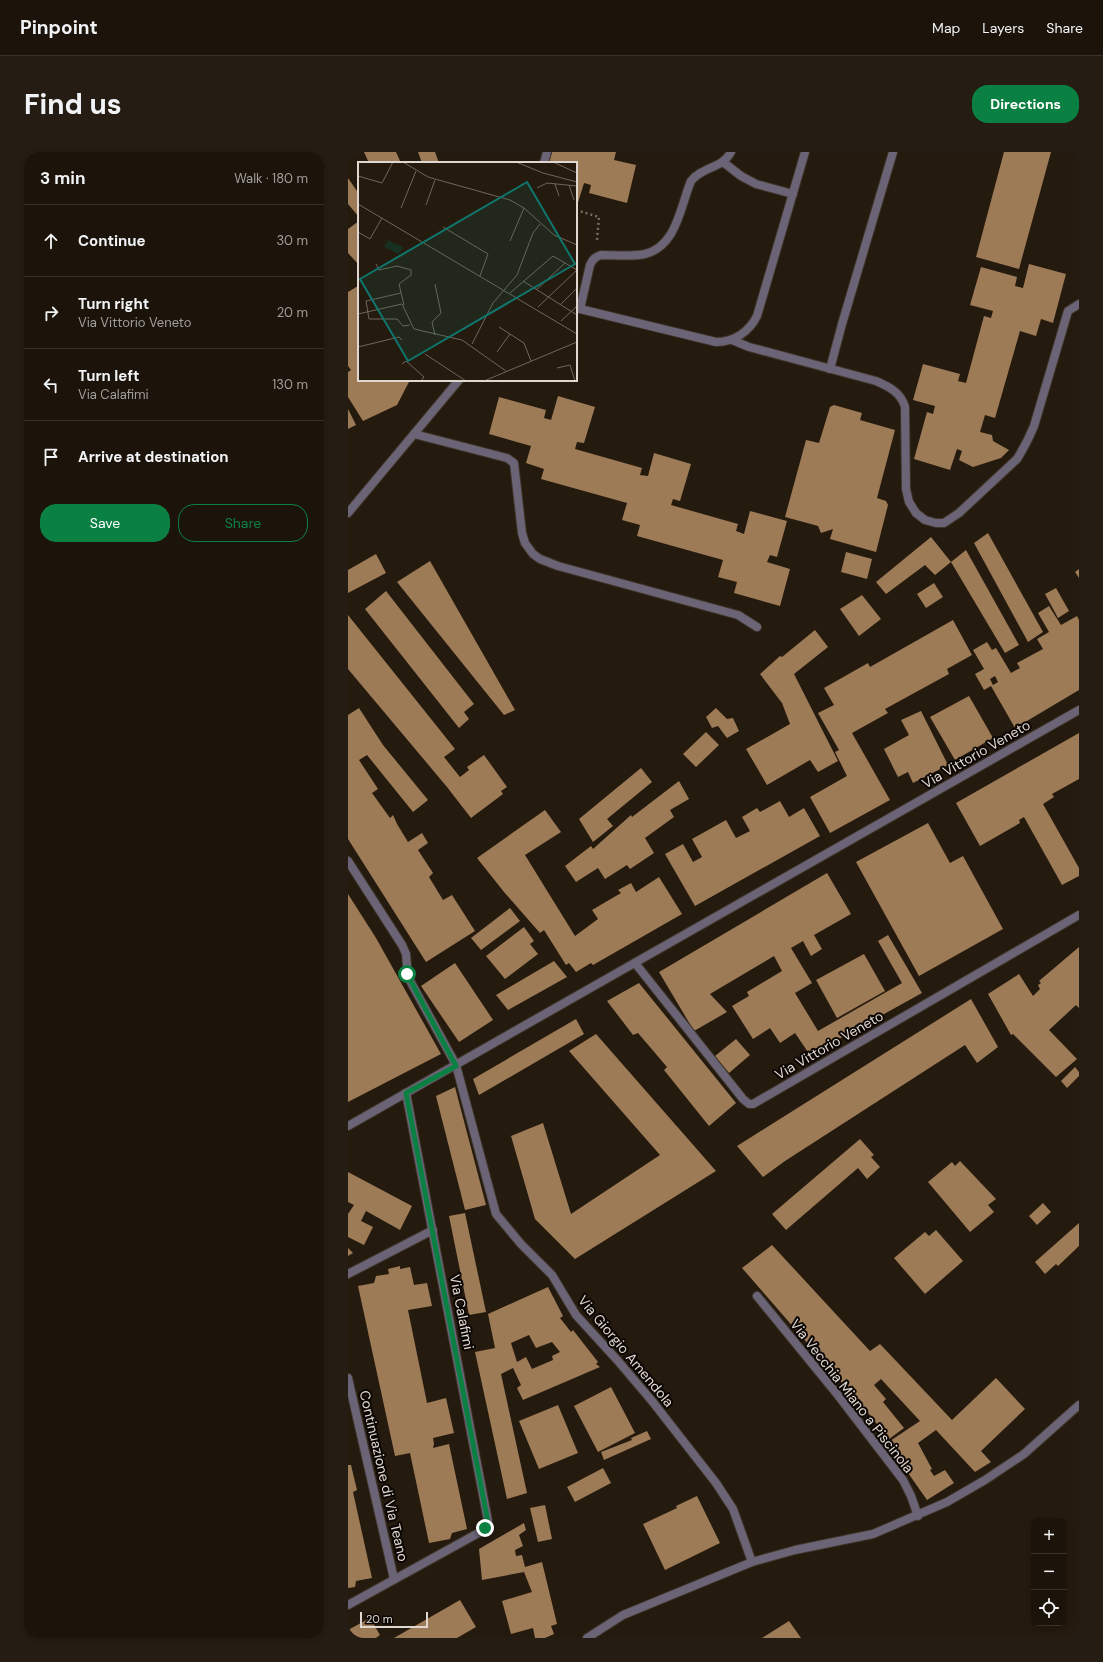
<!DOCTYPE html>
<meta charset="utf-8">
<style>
:root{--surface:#1c140a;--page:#251d13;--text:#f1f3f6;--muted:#a09e9c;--line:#3a332b;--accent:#0b8043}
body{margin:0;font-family:"DM Sans",sans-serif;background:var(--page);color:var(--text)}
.controls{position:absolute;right:12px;bottom:12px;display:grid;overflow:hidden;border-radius:8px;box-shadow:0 2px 6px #0003}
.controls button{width:36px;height:36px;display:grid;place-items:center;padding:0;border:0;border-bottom:1px solid var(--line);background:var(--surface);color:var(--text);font:20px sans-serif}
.scale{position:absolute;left:12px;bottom:10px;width:68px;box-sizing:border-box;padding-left:4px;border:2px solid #e0d8d0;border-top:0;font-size:11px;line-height:14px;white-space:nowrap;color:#e0d8d0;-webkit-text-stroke:3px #0b0603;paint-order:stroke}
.stop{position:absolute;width:12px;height:12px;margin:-9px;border:3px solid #0b8043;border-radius:50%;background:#fff}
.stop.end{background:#0b8043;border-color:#fff;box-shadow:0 1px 4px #0008}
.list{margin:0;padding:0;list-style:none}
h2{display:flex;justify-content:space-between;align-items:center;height:52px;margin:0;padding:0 16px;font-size:17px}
h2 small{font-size:13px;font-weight:400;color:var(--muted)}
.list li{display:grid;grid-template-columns:26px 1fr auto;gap:12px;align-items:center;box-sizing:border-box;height:72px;padding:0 16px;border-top:1px solid var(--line)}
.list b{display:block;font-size:15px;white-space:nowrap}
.list p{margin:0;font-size:13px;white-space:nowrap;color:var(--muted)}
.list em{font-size:13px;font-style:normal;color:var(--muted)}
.actions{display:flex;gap:8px;padding:12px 16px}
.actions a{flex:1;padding:9px 0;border:1px solid var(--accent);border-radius:16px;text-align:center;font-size:14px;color:var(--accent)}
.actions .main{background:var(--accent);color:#fff}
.icon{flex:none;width:22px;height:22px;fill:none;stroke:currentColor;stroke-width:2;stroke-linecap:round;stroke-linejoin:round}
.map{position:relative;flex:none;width:731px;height:1486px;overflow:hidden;border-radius:16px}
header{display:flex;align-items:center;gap:24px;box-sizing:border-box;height:56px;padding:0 20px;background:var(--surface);border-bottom:1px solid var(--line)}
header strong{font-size:19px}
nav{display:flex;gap:22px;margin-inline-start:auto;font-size:14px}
.intro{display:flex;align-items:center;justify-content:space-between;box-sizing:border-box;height:96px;padding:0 24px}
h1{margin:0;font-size:28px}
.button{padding:10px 18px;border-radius:16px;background:var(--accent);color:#fff;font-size:14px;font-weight:700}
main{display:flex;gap:24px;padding:0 24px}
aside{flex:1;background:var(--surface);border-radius:16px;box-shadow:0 2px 6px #0003}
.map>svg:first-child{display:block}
.building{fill:#9e7b57;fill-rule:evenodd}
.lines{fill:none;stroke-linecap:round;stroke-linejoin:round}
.lane-casing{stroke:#3f3529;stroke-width:10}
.street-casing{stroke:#3f3529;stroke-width:10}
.path{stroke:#766d62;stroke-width:2.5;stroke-dasharray:2 3;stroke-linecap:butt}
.lane{stroke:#6b6477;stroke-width:8}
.street{stroke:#6b6477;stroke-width:8}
.route{stroke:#0b8043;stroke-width:5}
.labels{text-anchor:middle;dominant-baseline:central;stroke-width:4;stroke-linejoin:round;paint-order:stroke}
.street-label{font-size:14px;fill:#e0d8d0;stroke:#0b0603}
.inset-road{fill:none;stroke:#70665c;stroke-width:1}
.view{fill:#0f766e;fill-opacity:0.15;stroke:#0f766e;stroke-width:2}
.inset-edge{fill:none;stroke:#e0d8d0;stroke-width:2}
</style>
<header>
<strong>Pinpoint</strong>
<nav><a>Map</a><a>Layers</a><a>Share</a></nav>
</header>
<div class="intro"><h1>Find us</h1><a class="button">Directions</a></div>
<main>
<aside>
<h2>3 min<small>Walk · 180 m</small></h2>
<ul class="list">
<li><svg class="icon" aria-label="ahead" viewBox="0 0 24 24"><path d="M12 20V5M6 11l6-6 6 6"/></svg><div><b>Continue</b></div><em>30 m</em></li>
<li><svg class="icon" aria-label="right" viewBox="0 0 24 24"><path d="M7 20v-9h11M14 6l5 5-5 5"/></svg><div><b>Turn right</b><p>Via Vittorio Veneto</p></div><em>20 m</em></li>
<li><svg class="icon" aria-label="left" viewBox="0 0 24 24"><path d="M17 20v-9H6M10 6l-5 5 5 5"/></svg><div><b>Turn left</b><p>Via Calafimi</p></div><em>130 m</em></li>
<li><svg class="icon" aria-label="arrive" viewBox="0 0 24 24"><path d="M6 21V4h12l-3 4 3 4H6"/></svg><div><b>Arrive at destination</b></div></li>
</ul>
<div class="actions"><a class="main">Save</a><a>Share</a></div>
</aside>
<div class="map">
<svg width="731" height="1486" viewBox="0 0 731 1486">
<rect width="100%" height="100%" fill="#251a0e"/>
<g class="building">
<polygon points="16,0 48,0 53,11 21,11"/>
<polygon points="70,0 87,0 91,11 74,11"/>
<polygon points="204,0 268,0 266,8 288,13 279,51 241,41 243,33 236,31 229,54 228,54 228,11 201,11"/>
<polygon points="656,0 703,0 671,117 628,105"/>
<polygon points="0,26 11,42 11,65 0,52"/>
<polygon points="11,69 11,113 0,101 0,77"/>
<polygon points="681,112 718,122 705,171 693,167 688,184 672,179 647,266 637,263 632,280 644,283 645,289 661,298 653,306 625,315 611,308 614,299 609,297 602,318 566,307 579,260 585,262 587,254 565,248 575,212 612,222 610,229 618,231 636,164 643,166 645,159 622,153 633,115 669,125 667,134 675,136"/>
<polygon points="10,134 11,228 62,228 49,253 15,269 0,245 0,220 3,218 0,214 0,140"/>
<polygon points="210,244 247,255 236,291 229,290 227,297 294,316 292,323 300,324 306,301 343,312 332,349 325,347 323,353 390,372 388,379 396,382 402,359 439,369 429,405 422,403 419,410 442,417 432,454 386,441 389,430 370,425 375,408 289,384 292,373 274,368 279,351 193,327 196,317 178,311 183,294 141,282 151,245 198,258 196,266 203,268"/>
<polygon points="486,253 514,261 512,268 547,278 529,346 538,349 540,353 528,400 482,387 485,377 473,381 470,374 437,365 458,288 471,291 482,255"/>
<polygon points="0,257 8,273 0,277"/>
<polygon points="640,381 695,480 680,490 626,391"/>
<polygon points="583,385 603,410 587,423 577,413 538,442 528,430"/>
<polygon points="618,398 671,493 657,501 603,410"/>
<polygon points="498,400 524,407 519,427 493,420"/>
<polygon points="28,402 38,421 0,441 0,418"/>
<polygon points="82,409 167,558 156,563 49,430"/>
<polygon points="731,417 731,426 727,420"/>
<polygon points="586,431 595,445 578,456 569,442"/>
<polygon points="708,436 721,459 710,466 697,442"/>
<polygon points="38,439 126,552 116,560 121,567 111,576 17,457"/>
<polygon points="514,443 533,467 511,484 492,457"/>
<path d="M 701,454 L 713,473 L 729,464 L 731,468 L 731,538 L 667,576 L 643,534 L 636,538 L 627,522 L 636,517 L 625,498 L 639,490 L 644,498 L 648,496 L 663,521 L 672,516 L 669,511 L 695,497 L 689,487 L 701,480 L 690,461 ZM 647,524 L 650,530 L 645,533 L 642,527 Z"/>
<polygon points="0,463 107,597 96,605 112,625 121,618 119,615 136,603 159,635 153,639 155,642 123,666 99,635 0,517"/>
<polygon points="605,468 624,503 599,517 601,522 537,557 540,561 504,581 542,648 482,681 462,645 499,624 487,600 491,598 470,561 486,553 476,536 520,511 522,515"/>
<polygon points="467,478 480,495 446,522 490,609 470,620 462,608 419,633 398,597 442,572 434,551 412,522 432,504 434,505"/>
<polygon points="621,544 645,586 607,608 582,565"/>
<polygon points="11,556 35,593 80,648 65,660 19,603 11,608 30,637 24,641 42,666 45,663 49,672 60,690 74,681 80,691 70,698 85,721 81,725 95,748 104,743 127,779 78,810 0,687 0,563"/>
<polygon points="368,556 379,567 385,566 391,579 379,586 370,574 364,576 358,565"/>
<polygon points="573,559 600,613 565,631 560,620 550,625 536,597 561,583 553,568"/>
<polygon points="358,580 371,593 348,615 335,602"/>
<polygon points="731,581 731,627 704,642 706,645 695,652 731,716 731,724 714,733 676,665 671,668 672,671 632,694 608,651"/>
<polygon points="293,616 304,630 259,667 265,674 245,690 231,667"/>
<polygon points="331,629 341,647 322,658 326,665 297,686 306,701 282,717 279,713 257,727 250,716 228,730 217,714 243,694 245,697 283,663 284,665"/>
<polygon points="432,649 441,665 456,656 472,684 347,754 317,702 335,692 345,710 354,705 344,687 378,668 388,686 402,679 394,665 409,656 412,660"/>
<polygon points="197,658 213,680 177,703 227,784 250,767 244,758 273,741 270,738 283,731 288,740 311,725 334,762 245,813 243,811 228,820 221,811 218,813 196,778 192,781 156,740 129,706"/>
<polygon points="580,671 602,711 615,704 655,777 571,824 508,710"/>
<polygon points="479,721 503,762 466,783 474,797 463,804 455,789 443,796 464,831 447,841 470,879 554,831 530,789 540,783 574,841 462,903 447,881 432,891 422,876 405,887 384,854 401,844 399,840 434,819 426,804 362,842 379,860 346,879 311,820"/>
<polygon points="0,742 28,786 93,902 0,950"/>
<polygon points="162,756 172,769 133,798 123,786"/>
<polygon points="176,775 186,789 182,792 190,802 157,827 138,804"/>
<polygon points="731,795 731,856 728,853 701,878 729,907 708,925 665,882 663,883 640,842 671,822 685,844 692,837 690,833 693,831 691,829"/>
<polygon points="516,802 537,839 489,866 468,828"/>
<polygon points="206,809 219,825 160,858 148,843"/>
<polygon points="107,811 145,868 111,890 73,834"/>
<polygon points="291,831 388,951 361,974 316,918 319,915 290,881 285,883 259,849"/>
<polygon points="623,847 650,895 629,911 617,893 437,1009 415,1025 389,994"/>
<polygon points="228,867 236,882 131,943 125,927"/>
<polygon points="248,882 368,1019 227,1107 187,1067 163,984 195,971 223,1062 312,1003 221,899"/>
<polygon points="388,887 402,903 381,921 367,904"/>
<polygon points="727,915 731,920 731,924 719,936 713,929"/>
<polygon points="107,935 138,1053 117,1058 88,944"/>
<polygon points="512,987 526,1003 523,1005 532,1015 519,1027 510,1016 438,1078 424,1062"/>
<polygon points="612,1009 648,1047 640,1053 646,1060 622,1080 580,1030 604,1010 607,1014"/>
<polygon points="0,1020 64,1054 52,1078 18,1059 13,1069 25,1075 16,1093 0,1085 0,1062 6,1053 0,1050"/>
<polygon points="695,1051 703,1060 689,1073 681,1064"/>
<polygon points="117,1061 138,1160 121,1163 101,1064"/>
<polygon points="731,1071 731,1094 710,1114 708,1112 697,1122 687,1110"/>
<polygon points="588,1078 615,1109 577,1142 546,1106 577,1080 581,1084"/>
<polygon points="424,1093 522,1199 532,1192 604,1268 648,1226 677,1257 633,1299 643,1310 627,1320 588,1278 570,1291 584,1317 582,1318 586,1324 597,1318 606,1331 579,1348 539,1291 572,1269 533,1227 526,1233 538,1247 535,1250 556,1276 541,1287 521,1262 394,1116"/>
<polygon points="0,1096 5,1101 0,1104"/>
<polygon points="52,1114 52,1117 62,1115 66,1133 79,1131 84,1154 60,1158 79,1251 98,1246 106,1281 85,1286 86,1292 85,1296 101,1292 119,1377 104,1381 102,1387 81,1391 62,1301 47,1304 10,1134 26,1131 28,1124 41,1122 40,1117"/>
<path d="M 200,1135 L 215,1164 L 212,1166 L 223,1180 L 225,1178 L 250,1210 L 248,1212 L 252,1215 L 175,1248 L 169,1236 L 173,1233 L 165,1216 L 153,1222 L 179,1341 L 159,1347 L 127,1200 L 147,1196 L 140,1162 ZM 181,1183 L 188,1196 L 204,1190 L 212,1200 L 204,1204 L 205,1208 L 184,1217 L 178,1205 L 169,1210 L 163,1191 Z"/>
<polygon points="263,1235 287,1281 250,1300 226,1254"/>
<polygon points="210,1253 230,1301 191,1317 171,1269"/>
<polygon points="299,1279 303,1287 256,1308 253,1300 284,1288 283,1286"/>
<polygon points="0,1313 3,1313 9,1338 5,1340 24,1426 8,1429 7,1435 0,1436"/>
<polygon points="255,1316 263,1331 227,1350 219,1335"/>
<polygon points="349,1344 372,1391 317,1418 295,1372 329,1356 328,1354"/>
<polygon points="197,1353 204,1387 190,1390 182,1356"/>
<polygon points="176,1371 178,1378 171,1383 175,1394 167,1398 168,1404 174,1403 177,1415 194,1410 209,1472 203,1474 206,1482 197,1486 187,1486 185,1476 163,1482 154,1449 184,1440 176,1420 134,1428 131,1397"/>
<polygon points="112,1448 128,1475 109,1486 46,1486"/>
<polygon points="22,1466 32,1483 28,1486 0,1486 0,1478"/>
<polygon points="441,1469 453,1486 414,1486"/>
</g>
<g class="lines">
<defs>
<g id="lane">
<polyline points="375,10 393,24 408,32 445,42"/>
<polyline points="196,11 199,0"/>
<path d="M 232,157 L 242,113 C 245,107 247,105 253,103 C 267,103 283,105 297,102 C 329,94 332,55 343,29 C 355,14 374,17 383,0"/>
<path d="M 384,188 L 401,195 L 528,229 C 542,235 553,241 557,255 L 558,337 L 561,350 L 568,361 L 577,368 L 588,371 L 596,371 L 611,361 L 669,307 C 676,296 681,286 686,274 L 720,159 L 731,152"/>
<polyline points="482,217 494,172 545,0"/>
<polyline points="66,282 159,306 166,311 174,381 177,391 185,402 192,407 210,414 390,463 409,475"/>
<polyline points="0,709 54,793 58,802 60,825 108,913"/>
<polyline points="287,811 395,947 401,952 405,952 731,763"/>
<polyline points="409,1144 489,1242 555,1328 563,1344 570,1364"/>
</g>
<g id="street">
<path d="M 228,156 L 368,190 C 386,190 401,180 409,164 L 457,0"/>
<polyline points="0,361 111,228"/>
<polyline points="108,913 148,1062 173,1092 204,1123 228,1163 270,1209 304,1249 368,1331 385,1357 404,1410"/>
<polyline points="0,974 731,558"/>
<polyline points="0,1122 85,1078"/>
<polyline points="0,1226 46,1427"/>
<polyline points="0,1453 134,1379 140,1369 58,941"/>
<polyline points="239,1486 275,1463 404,1410 447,1398 525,1382 599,1350 637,1328 676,1302 731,1253"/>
</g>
</defs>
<use href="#lane" class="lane-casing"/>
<use href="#street" class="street-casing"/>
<polyline class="path" points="228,58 251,65 249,88"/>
<use href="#lane" class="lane"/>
<use href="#street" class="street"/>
</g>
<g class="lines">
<polyline class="route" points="59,822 108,914 58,941 139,1365 139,1373 137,1376"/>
</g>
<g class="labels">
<g class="street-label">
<text transform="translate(628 602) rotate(-30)">Via Vittorio Veneto</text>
<text transform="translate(481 893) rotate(-30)">Via Vittorio Veneto</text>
<text transform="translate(114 1160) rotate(79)">Via Calafimi</text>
<text transform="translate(278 1199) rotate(50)">Via Giorgio Amendola</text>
<text transform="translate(504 1244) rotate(52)">Via Vecchia Miano a Piscinola</text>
<text transform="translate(36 1324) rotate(77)">Continuazione di Via Teano</text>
</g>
</g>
<g transform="translate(10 10)">
<rect width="219" height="219" fill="#251a0e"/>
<path d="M 30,78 L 45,85 L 41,92 L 26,85 Z" fill="#173121"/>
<path class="inset-road" d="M 45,0 L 70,15 L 152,38 L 166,46 L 196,73 L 219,83M 158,0 L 185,11 L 219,20M 195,0 L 219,11M 0,14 L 24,21 L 35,0M 197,22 L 201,34M 211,23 L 216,38M 179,26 L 189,21 L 219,24M 0,42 L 219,172M 68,43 L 77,18M 43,46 L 58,9M 85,65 L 130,92 L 122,114M 0,70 L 12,77 L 24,56M 152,79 L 166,46M 18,102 L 21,108 L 39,104 L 53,108 L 53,113 L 41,122 L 46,143M 165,119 L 219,153M 77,122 L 83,151 L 74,160 L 77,173M 178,128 L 207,101M 43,131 L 8,139 L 11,157 L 39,157 L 45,164 L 52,163M 152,131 L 195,94 L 219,108 L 180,145M 202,143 L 219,126M 0,152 L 44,142 L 56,167 L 104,178 L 148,209M 203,159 L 219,144M 141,165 L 166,181 L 173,199M 114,182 L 135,141 L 159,113 L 175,71 L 182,62M 0,185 L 41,175 L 44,178M 139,190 L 152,172M 67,192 L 108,219M 44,202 L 48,199 L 66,215 L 63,219M 199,206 L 212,203 L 217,219M 126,219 L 219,180"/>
<path class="view" d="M 169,20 L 217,102 L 50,199 L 2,117 Z"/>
<rect width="219" height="219" class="inset-edge"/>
</g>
</svg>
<div class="controls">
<button>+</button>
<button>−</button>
<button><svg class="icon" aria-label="locate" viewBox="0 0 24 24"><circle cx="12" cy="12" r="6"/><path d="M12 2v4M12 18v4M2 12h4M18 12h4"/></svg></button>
</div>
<div class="scale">20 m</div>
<div class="stop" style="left:59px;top:822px"></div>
<div class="stop end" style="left:137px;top:1376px"></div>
</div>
</main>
